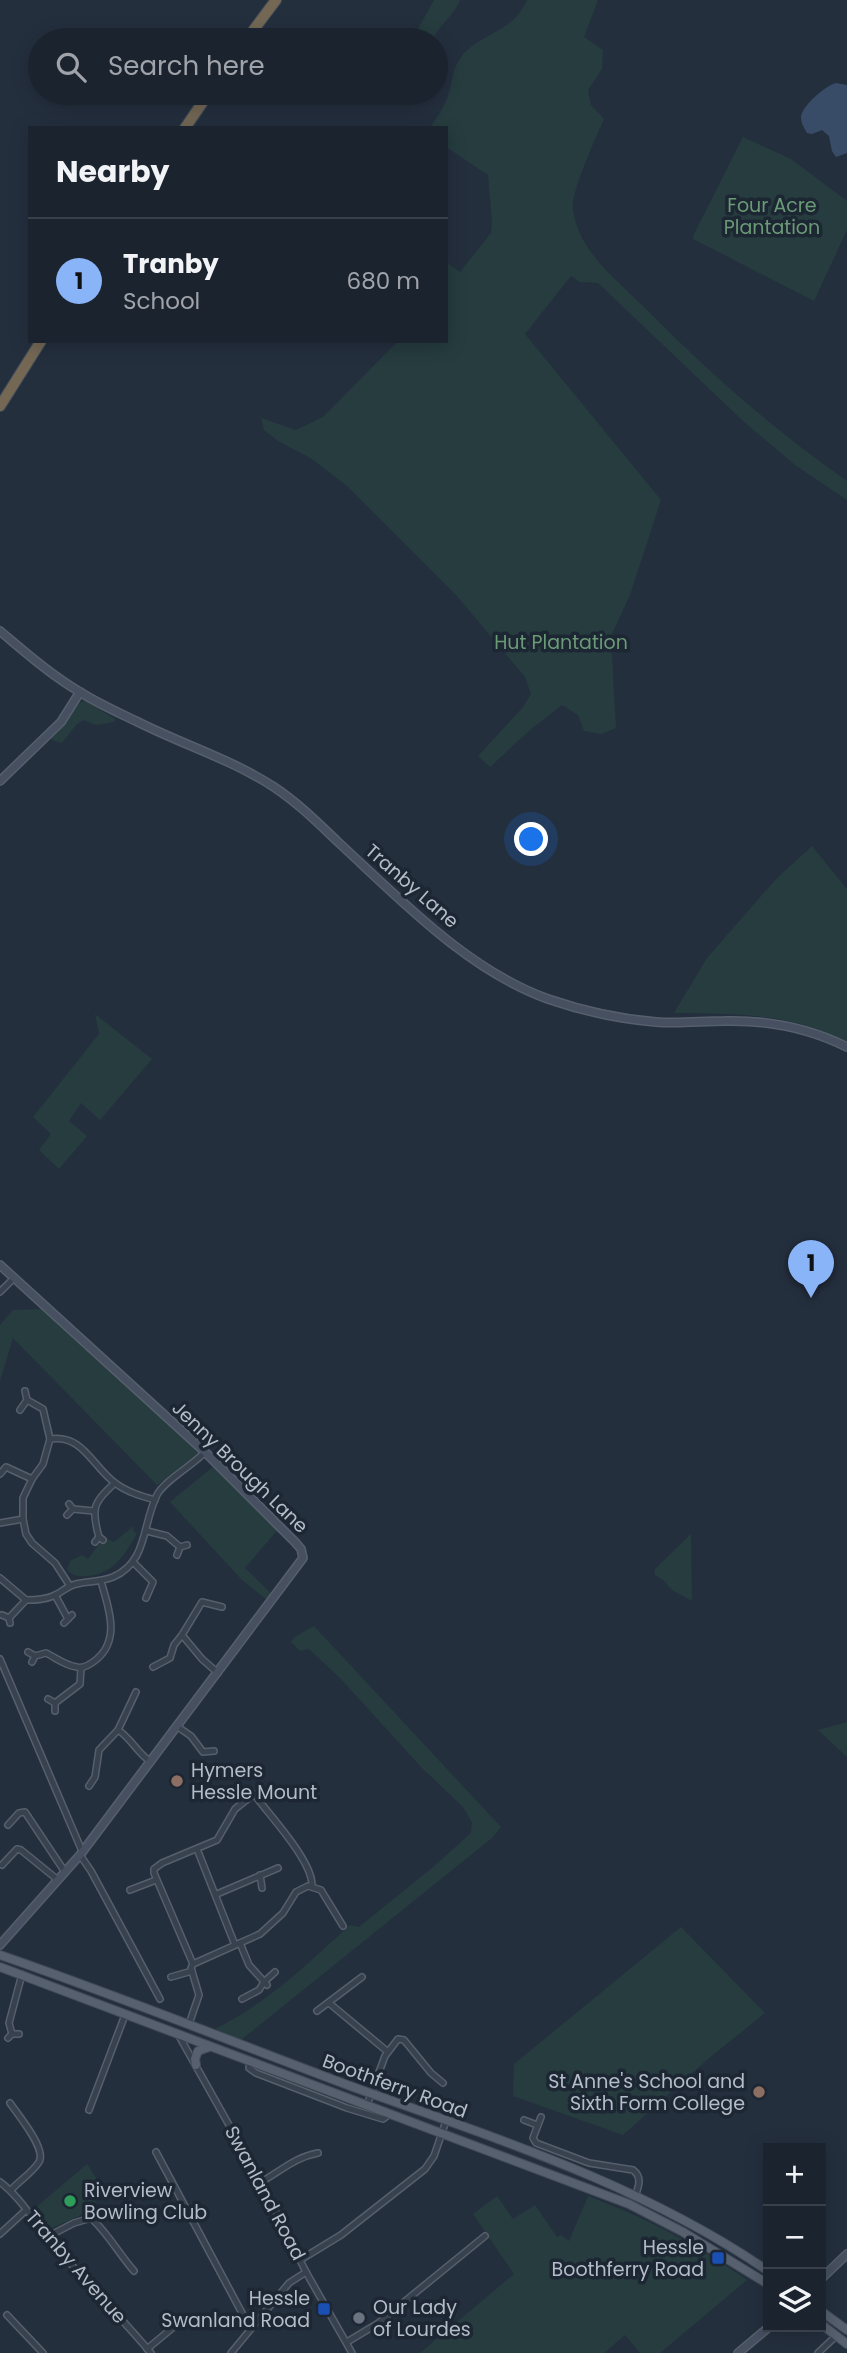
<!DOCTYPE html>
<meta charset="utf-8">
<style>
:root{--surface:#1b232e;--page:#242b36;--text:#f1f3f6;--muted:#a0a4aa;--line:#39404a;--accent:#8ab4f8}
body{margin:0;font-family:Poppins,sans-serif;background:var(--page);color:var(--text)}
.controls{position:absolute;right:21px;bottom:21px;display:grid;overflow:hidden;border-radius:0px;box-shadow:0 4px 18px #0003}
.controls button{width:63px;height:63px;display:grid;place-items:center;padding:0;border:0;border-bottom:2px solid var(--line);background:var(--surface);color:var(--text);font:35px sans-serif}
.you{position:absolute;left:532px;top:840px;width:24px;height:24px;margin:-18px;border:5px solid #fff;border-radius:50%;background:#1a73e8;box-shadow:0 0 0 10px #1a73e833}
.badge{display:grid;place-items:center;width:46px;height:46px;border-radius:50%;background:var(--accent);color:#111;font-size:23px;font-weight:700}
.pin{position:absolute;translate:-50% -58px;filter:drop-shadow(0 2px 4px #0008)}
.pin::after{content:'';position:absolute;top:37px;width:24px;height:21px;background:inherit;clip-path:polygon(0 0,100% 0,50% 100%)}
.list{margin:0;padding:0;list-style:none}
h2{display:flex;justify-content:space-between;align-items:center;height:91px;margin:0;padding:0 28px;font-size:30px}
h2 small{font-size:23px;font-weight:400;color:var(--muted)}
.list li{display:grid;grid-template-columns:46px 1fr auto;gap:21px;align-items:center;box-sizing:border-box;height:126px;padding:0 28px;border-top:2px solid var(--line)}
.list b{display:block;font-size:26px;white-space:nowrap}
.list p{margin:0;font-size:23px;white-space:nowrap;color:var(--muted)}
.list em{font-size:23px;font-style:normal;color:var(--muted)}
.icon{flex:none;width:38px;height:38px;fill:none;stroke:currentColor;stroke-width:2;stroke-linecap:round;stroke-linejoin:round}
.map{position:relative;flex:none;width:847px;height:2353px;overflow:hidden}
.search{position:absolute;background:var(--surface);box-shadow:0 4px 18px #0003;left:28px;top:28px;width:420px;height:77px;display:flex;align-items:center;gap:18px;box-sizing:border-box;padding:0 24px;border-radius:38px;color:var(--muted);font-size:26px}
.panel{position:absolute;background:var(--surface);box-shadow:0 4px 18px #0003;left:28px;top:126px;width:420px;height:217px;border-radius:0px}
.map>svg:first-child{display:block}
.green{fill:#263c3f}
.water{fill:#394c67}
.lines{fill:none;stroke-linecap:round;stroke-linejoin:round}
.street-casing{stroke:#565f6c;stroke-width:8}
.secondary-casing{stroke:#565f6c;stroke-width:10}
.primary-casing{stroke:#414a57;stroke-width:10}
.highway-casing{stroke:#434c59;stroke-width:12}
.street{stroke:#38414e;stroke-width:5}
.secondary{stroke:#465061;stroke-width:7}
.primary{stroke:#56606e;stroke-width:8}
.highway{stroke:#746855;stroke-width:10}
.education-dot{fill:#8d6e63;stroke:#1d2633;stroke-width:2.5}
.leisure-dot{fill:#2e9e5b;stroke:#1d2633;stroke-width:2.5}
.transit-dot{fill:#1a4fb4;stroke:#1d2633;stroke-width:2.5}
.worship-dot{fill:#6b7280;stroke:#1d2633;stroke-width:2.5}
.labels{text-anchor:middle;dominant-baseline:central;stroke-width:7;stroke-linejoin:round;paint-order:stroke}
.park-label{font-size:19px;fill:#6b9a76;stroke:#1d2633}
.street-label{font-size:19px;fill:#b4bcc9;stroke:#1d2633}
.poi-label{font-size:19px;fill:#b4bcc9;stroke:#1d2633;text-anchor:start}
</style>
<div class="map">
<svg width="847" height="2353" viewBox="0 0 847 2353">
<rect width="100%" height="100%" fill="#242f3e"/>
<g class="green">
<path d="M 434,0 L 460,0 C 454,16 439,24 433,40 L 420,40 L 414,36 Z"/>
<path d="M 527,0 L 598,0 L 584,37 L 603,50 L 602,69 L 588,90 L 591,105 L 604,119 C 596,138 570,193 573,210 C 579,252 616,279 644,307 C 708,372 773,429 847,481 L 847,500 L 795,465 L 743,421 L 598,283 L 580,282 L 571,276 L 525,334 L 661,500 L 630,595 L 611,636 L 616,728 L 601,734 L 584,731 L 578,715 L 562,705 L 530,730 L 490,767 L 478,756 L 523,707 L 531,694 L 525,677 L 456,595 L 347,486 L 312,459 L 278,441 L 264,430 L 261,418 L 296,430 L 323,417 L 398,341 L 446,341 L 446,262 L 460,272 L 491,233 L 492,222 L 488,175 L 446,147 L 446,128 L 430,128 C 436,118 443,109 447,99 C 452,85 452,68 461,57 C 481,32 513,33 527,0 Z"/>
<polygon points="743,137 791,159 847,201 847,230 814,301 693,239 694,234"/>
<path d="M 84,700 L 115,719 L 114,722 L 96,725 L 83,720 L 76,725 L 62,743 L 52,740 L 51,737 C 64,726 71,708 84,700 Z"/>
<path d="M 812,846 L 847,889 L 847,1043 C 794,1012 733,1014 674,1013 L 707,958 L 776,879 Z"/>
<polygon points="95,1014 152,1059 100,1120 81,1103 69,1121 87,1136 59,1169 39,1150 51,1134 33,1117 99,1034"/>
<polygon points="42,1309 198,1451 195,1460 157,1485 13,1338 0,1381 0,1325 13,1310"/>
<polygon points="215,1465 280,1527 245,1568 272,1594 267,1600 242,1580 170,1502"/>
<path d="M 134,1526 L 133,1531 L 137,1533 L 136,1535 C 124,1556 114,1573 88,1576 C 79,1577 73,1576 67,1570 L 70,1561 L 82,1555 L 88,1559 L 100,1543 L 105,1544 L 108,1539 L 114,1542 Z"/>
<polygon points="691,1534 692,1601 672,1590 664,1581 654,1574 655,1569"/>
<path d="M 314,1626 L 501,1827 L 492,1838 L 241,2040 L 215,2029 C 269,2002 306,1965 350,1925 L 359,1927 L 433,1867 L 471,1833 L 472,1822 L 463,1807 L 422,1768 L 340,1678 L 309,1649 L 300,1651 L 291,1642 L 295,1637 Z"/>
<polygon points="847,1722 847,1757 818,1730"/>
<polygon points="681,1927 765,2013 708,2059 623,2135 513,2096 514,2064"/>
<polygon points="87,2164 106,2193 79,2216 50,2229 33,2210"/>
<path d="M 497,2196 L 513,2219 L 535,2205 L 557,2237 L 561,2235 L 569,2241 L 588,2196 C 644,2217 698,2245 747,2280 L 660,2353 L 640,2353 L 625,2335 L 604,2353 L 420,2353 L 514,2274 L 473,2214 Z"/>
</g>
<path class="water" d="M 836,83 L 847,85 L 847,153 L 836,157 L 832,151 L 829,136 L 822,130 L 812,134 L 807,133 C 804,128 801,123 801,117 C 802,106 825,86 836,83 Z"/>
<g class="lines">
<defs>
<g id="street">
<polyline points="0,1292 14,1278"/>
<polyline points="27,1400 43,1409 50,1439"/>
<polyline points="20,1410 27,1400 25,1391"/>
<polyline points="0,1474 6,1467 32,1479"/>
<polyline points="73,1509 94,1511"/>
<polyline points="67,1515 73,1509 69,1504"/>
<polyline points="0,1523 23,1519"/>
<polyline points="147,1531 167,1536 180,1547"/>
<path d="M 99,1537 C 91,1509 93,1502 115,1483"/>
<polyline points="95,1542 99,1537 103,1540"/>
<polyline points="177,1555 180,1547 187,1545"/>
<polyline points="134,1563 153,1582 146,1598"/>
<path d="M 0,1578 L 26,1600 C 35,1600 44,1600 53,1596 C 61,1593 67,1586 76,1584 C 88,1581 101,1582 113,1577 C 148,1562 142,1524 157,1495 C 164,1481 192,1466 205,1452"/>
<path d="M 70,1586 L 55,1563 L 32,1543 L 26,1534 L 23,1519 L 23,1498 L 32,1479 L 43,1464 L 50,1439 C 83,1434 92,1466 115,1483 C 127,1492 141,1496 155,1500"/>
<polyline points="55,1595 68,1619"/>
<polyline points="2,1615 9,1618 10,1623"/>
<polyline points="9,1618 26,1600"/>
<polyline points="64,1623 72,1615"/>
<polyline points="182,1635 202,1602 222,1607"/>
<polyline points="28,1652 35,1656 32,1662"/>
<path d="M 35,1656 L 46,1653 C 56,1658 66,1666 77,1667 C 84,1669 91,1664 97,1659 C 121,1638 108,1607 101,1581"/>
<polyline points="0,1659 82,1851"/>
<polyline points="153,1667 170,1658 174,1645 182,1635 202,1659 218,1673"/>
<path d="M 136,1692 L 118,1730 C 132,1739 137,1753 151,1762"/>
<polyline points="48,1699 55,1703 55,1711"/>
<polyline points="55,1703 80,1684 81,1668"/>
<polyline points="178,1727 191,1736 203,1752 214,1751"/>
<polyline points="89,1786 95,1777 99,1750 118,1730"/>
<polyline points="8,1825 19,1813 25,1812 65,1872"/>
<polyline points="197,1849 235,1945"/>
<polyline points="80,1855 91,1871 160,1999"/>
<polyline points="2,1865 17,1849 21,1850 58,1880"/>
<polyline points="260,1875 262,1888"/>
<polyline points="130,1890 156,1880"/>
<polyline points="217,1894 278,1868"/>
<polyline points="240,1943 249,1965 267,1985"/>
<path d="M 193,1964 L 154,1873 L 154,1869 L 162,1863 L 217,1840 L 235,1809 L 254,1794 C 269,1815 313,1861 312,1886"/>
<polyline points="171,1977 192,1971"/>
<polyline points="242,1999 259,1990 264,1982 275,1972"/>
<polyline points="329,2003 388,2052"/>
<polyline points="317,2011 362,1977"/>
<polyline points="189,2024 199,1995 191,1968 193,1964 260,1934 283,1913 296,1892 308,1886 321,1890 343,1926"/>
<polyline points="12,2034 9,2023 22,1974"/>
<polyline points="178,2034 261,2182 306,2272 352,2353"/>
<polyline points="8,2038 12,2034 19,2034"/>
<polyline points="250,2061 249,2068 256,2073 347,2108 383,2119 390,2114"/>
<path d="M 10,2103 C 18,2115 47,2149 39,2162 C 33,2172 19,2181 11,2190"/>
<polyline points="367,2105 385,2056 398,2039 404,2040 431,2073 443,2083"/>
<polyline points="89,2110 125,2015"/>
<path d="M 541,2117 L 533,2138 L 536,2143 L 589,2163 L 633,2170 C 642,2177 639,2185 636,2194"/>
<polyline points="524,2120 537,2125"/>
<polyline points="156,2152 250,2328"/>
<path d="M 0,2182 C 20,2197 33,2220 49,2239 C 82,2278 118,2314 151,2353"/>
<path d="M 261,2182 C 281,2171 295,2157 318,2153"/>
<polyline points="0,2234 25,2211"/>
<path d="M 47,2237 L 74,2223 L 91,2218 C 107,2232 119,2254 134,2271"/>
<polyline points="300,2260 341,2235 425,2169 434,2156 446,2121"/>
<polyline points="7,2315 43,2353"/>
<polyline points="347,2342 377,2324 485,2236"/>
<polyline points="147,2349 176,2325"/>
<polyline points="231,2353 289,2283 306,2272"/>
<polyline points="818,2353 836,2336"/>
</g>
<g id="secondary">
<path d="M 0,631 C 25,652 51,675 80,692 C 97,703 117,712 136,721 C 181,744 231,759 274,787 C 298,803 317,822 338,842 C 400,899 467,970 548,999 C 583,1011 619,1019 656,1022 C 679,1024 702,1021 725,1021 C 767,1020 809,1028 847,1047"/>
<polyline points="0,781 61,722 80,692"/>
<polyline points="0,1265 205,1452 295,1542 301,1549 303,1558 80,1855 0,1945"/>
<polyline points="821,2279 847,2254"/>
<polyline points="738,2353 769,2327"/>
</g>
<g id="primary">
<path d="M 0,1955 C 119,1996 235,2043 353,2087 C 495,2138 643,2185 768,2271"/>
<polyline points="0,1967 629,2204 683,2232 768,2284"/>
<polyline points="196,2065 195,2059 198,2051 209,2047"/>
<polyline points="821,2311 847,2330"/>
<polyline points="821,2324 847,2344"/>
</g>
<g id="highway">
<polyline points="246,40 276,0"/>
<polyline points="185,128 209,93"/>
<polyline points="0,406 41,341"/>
</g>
</defs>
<use href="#street" class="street-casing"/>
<use href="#secondary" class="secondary-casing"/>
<use href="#primary" class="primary-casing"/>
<use href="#highway" class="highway-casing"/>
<use href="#street" class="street"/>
<use href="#secondary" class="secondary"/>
<use href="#primary" class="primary"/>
<use href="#highway" class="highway"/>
</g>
<g class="education-dot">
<circle cx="177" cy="1781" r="7"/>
<circle cx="759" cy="2092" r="7"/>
</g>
<circle class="leisure-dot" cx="70" cy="2201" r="7"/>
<g class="transit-dot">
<rect x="711" y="2251" width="14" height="14" rx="3.5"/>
<rect x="317" y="2302" width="14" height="14" rx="3.5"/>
</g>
<circle class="worship-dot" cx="359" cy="2318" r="7"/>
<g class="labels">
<g class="park-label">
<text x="772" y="205">Four Acre<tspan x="772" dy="22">Plantation</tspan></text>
<text x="561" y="642">Hut Plantation</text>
</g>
<g class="street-label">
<text transform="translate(412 886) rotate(41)">Tranby Lane</text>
<text transform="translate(240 1467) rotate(44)">Jenny Brough Lane</text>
<text transform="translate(395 2086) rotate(20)">Boothferry Road</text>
<text transform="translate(265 2193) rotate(62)">Swanland Road</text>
<text transform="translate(76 2267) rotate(49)">Tranby Avenue</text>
</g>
<g class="poi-label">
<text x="191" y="1770">Hymers<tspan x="191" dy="22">Hessle Mount</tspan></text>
<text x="745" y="2081" text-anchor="end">St Anne's School and<tspan x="745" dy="22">Sixth Form College</tspan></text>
<text x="84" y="2190">Riverview<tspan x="84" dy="22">Bowling Club</tspan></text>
<text x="704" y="2247" text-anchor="end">Hessle<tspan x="704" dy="22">Boothferry Road</tspan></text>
<text x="310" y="2298" text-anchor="end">Hessle<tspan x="310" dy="22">Swanland Road</tspan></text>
<text x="373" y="2307">Our Lady<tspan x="373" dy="22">of Lourdes</tspan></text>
</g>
</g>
</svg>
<div class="controls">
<button>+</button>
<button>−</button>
<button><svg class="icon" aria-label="layers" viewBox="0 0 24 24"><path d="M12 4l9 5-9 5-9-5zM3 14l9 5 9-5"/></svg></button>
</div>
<div class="you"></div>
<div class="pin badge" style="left:811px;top:1298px">1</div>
<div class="search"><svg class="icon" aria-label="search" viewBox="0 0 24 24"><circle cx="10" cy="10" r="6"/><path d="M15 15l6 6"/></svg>Search here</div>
<section class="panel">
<h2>Nearby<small></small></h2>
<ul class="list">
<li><span class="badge">1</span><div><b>Tranby</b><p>School</p></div><em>680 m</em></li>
</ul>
</section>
</div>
